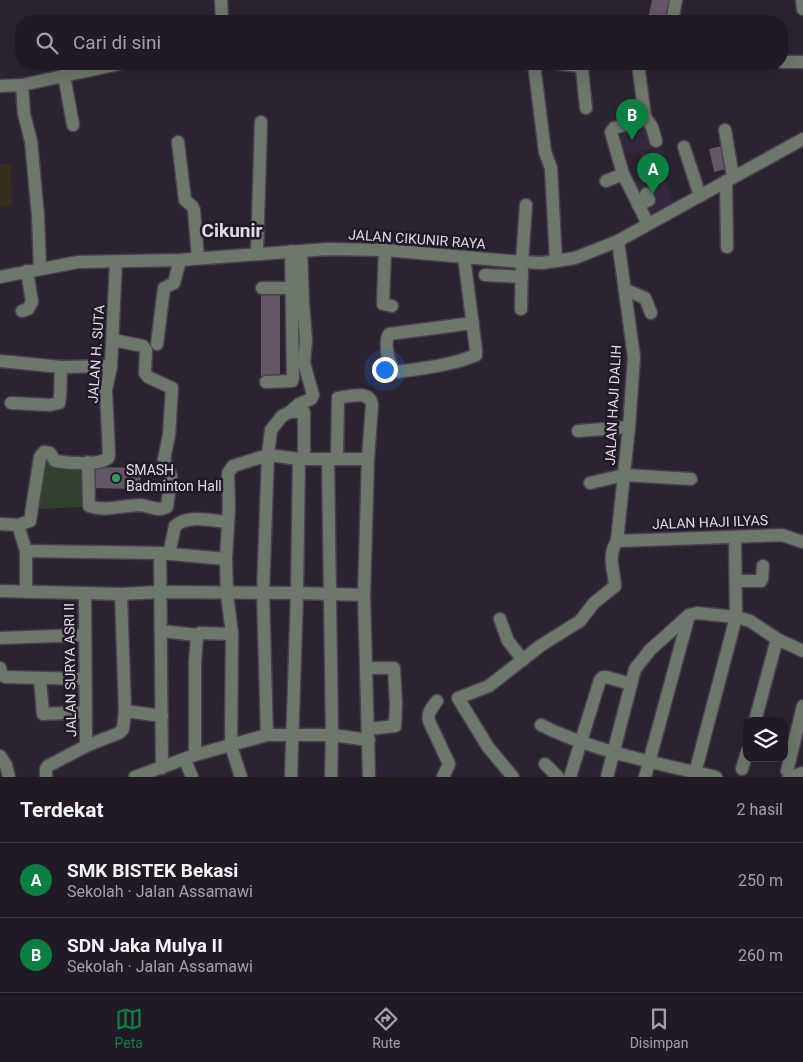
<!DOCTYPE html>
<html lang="id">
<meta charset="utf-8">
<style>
:root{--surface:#211a25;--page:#2d2732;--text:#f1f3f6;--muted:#a2a1a7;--line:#3e3842;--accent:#0b8043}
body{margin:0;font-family:Roboto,sans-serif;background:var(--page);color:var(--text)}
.controls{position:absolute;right:15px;bottom:15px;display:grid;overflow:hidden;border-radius:10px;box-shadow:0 5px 20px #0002}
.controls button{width:45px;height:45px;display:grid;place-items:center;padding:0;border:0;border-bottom:1px solid var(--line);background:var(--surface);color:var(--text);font:25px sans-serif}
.you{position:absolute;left:384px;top:369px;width:18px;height:18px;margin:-12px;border:4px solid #fff;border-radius:50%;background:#1a73e8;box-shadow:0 0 0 8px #1a73e833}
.badge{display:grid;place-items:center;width:32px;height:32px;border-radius:50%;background:var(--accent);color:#fff;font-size:16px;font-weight:700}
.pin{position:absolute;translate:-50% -41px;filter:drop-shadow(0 1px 2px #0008)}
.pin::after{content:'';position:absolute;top:26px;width:18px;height:15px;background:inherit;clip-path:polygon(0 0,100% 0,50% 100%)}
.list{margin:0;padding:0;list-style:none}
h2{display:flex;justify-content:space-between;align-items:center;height:65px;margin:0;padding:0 20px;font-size:21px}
h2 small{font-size:16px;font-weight:400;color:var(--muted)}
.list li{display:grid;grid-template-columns:32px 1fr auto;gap:15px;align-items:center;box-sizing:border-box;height:75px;padding:0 20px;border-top:1px solid var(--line)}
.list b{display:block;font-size:19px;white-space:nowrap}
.list p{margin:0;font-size:16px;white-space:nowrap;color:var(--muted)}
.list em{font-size:16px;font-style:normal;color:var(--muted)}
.icon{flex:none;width:28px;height:28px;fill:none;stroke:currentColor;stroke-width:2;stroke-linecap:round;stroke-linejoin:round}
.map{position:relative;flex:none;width:803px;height:777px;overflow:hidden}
.search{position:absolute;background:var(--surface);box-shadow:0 5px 20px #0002;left:15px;right:15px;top:15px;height:55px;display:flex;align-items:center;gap:12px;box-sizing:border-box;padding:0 18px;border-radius:20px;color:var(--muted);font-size:19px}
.sheet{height:215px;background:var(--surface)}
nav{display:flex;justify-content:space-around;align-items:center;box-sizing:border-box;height:70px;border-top:1px solid var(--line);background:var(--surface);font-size:14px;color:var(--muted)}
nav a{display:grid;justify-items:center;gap:2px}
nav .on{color:var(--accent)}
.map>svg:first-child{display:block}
.commercial{fill:#352d1d}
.built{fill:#34283c}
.green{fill:#334030}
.building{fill:#635665}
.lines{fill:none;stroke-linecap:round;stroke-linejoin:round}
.minor-casing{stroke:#49404e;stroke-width:15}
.minor{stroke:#6e776c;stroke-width:12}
.leisure-dot{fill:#2e9e5b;stroke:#221927;stroke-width:2}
.labels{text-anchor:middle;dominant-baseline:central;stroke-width:5;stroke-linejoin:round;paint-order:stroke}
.street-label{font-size:14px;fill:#e0dae4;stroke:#221927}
.poi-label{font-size:14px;fill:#e0dae4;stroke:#221927;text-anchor:start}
.district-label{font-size:19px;font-weight:bold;fill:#e0dae4;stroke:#221927}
</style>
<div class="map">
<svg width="803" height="777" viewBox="0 0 803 777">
<rect width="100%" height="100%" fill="#2c2331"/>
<polygon class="commercial" points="0,164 11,164 12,206 0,207"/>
<g class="built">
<polygon points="644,122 651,149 619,157 612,130"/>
<polygon points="662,149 670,177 664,181 674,204 647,217 630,183 647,178 641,154"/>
</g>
<polygon class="green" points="42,456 86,466 86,507 35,509"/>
<g class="building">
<polygon points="652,0 672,0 668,21 648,19"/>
<polygon points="726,145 730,168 714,172 709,149"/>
<rect x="261" y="292" width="19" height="86"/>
<polygon points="92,467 141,468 140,489 92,488"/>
</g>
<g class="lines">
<defs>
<g id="minor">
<polyline points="221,0 222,21"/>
<polyline points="802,0 803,9"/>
<polyline points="672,21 676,0"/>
<polyline points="782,62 803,62"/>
<polyline points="534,64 545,152 551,168 556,261"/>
<polyline points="561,64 579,66 582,69 586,108"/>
<polyline points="638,64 645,117 641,120 614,128 611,132 623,174 648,224"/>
<polyline points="64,75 73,125"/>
<polyline points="22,85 24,114 31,141 38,216 40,268"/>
<polyline points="0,86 22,85 119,64"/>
<polyline points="645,117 652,127 656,141"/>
<polyline points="725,130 733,177"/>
<polyline points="178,142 185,200 192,206 194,210 198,258"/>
<polyline points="684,147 700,196"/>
<polyline points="606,181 623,174"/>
<polyline points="726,181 727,247"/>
<polyline points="638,205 649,200 646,194"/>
<polyline points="385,250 383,304 392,306"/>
<polyline points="257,253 261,122"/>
<path d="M 464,257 L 476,350 L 476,355 C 453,365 420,369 396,372 C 388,367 384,342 389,334 L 473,323"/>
<polyline points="485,275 522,277"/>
<polyline points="0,277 78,262 180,260 328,249 385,250 522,262 542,263 575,258 618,241 803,139"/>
<polyline points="262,288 291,288"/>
<polyline points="626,290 645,298 651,313"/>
<polyline points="521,309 522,262 526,205"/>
<polyline points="22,311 28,309 32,302 27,271"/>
<polyline points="157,344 164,288 174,283 180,260"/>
<polyline points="0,361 61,367 111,366"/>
<polyline points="266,382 292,381 293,377 291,251"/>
<polyline points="11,403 50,405 59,403 60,398 61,367"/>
<polyline points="290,412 299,404 311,399 313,395 304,363 306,340 303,303 301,251"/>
<polyline points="578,431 629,427"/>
<path d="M 337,458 L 338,398 C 350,396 370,390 372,405 L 368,459 L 364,595 L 369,777"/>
<polyline points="328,459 332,735 331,777"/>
<path d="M 88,462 L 89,506 C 105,512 124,505 140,505 C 149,506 159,512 167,507 L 171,476 L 164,459 L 169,435 L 172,388 L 148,377 L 145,373 L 146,350 L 143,346 L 113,340"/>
<polyline points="590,483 624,475 691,479"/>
<path d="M 0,524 L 18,525 L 30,521 L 40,457 L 44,452 L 50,453 L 55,461 C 68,463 98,466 108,458 L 109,455 L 106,390 L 111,366 L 116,262"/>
<polyline points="18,525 26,551"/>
<polyline points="617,541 782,535 803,542"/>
<polyline points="160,553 162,768"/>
<path d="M 169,554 L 175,526 C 188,514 212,521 228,522"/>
<polyline points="736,581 761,581 762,579 763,566"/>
<polyline points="0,591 121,594 160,592 297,593 364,595"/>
<polyline points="26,592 26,551 160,553 226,559"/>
<polyline points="85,593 86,746"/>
<polyline points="121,594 125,711 162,716"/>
<polyline points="500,619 508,641 523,660"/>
<polyline points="161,631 197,635"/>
<polyline points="0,638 84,635"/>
<polyline points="0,668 2,675 5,677 84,679"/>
<polyline points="366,668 394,668 396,704 395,726 368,729"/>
<polyline points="40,678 43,714 86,712"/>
<path d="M 437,701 C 432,708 427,712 429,721 L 449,764 L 443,777"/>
<polyline points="755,721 777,639"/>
<path d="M 541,725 C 592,751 661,764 716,777"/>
<polyline points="267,735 263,593 268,455 271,430 282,416 290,412 304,412 304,459"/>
<polyline points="195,755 195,662 197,636 200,633 232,634"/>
<polyline points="0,756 6,765 9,777"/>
<polyline points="185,760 192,777"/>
<polyline points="545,764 558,777"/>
<polyline points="742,769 747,752"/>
<polyline points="787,771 803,706"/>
<polyline points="46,777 46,769 48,766 86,746 119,733 123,729 125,711"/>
<polyline points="135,777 195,755 267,735 332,735 369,740"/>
<polyline points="241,777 231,746 232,634 227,594 226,559 229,507 228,473 233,466 268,455 299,459 368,459"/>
<polyline points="291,777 297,593 299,459"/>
<path d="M 513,777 L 488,747 L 458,698 L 489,686 L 540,646 L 580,621 L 594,603 L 615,586 C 614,569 607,556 617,541 L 629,427 L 634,357 L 618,241"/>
<polyline points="570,777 600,680 603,677 606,677 631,684"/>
<polyline points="607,777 635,669 650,650 689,615 697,613 736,617 750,621 777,639 803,651"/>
<polyline points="645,777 689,615"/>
<polyline points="694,777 736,617 735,537"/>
<polyline points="789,777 803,773"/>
</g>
</defs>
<use href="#minor" class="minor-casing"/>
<use href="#minor" class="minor"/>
</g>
<circle class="leisure-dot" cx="116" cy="478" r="5"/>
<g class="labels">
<g class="street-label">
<text transform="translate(417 239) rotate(4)">JALAN CIKUNIR RAYA</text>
<text transform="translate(96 354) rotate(-86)">JALAN H. SUTA</text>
<text transform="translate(613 405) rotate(-87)">JALAN HAJI DALIH</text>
<text transform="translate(710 522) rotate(-2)">JALAN HAJI ILYAS</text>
<text transform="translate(70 670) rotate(-91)">JALAN SURYA ASRI II</text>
</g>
<g class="poi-label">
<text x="126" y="470">SMASH<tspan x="126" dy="16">Badminton Hall</tspan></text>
</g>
<g class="district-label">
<text x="232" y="230">Cikunir</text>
</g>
</g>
</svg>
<div class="controls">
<button><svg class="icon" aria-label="layers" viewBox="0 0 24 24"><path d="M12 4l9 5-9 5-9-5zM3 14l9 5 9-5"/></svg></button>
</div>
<div class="you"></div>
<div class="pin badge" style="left:653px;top:194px">A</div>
<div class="pin badge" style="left:632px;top:140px">B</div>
<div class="search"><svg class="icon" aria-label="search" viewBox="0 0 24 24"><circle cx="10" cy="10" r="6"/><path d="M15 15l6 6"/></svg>Cari di sini</div>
</div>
<section class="sheet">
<h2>Terdekat<small>2 hasil</small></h2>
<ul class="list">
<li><span class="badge">A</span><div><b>SMK BISTEK Bekasi</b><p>Sekolah · Jalan Assamawi</p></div><em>250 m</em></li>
<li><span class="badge">B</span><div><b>SDN Jaka Mulya II</b><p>Sekolah · Jalan Assamawi</p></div><em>260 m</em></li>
</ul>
</section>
<nav>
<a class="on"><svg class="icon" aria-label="map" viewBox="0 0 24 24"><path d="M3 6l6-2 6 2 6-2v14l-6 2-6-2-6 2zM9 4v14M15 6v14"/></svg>Peta</a>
<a><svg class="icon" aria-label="directions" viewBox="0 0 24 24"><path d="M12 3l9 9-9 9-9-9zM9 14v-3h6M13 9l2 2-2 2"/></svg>Rute</a>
<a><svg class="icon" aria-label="saved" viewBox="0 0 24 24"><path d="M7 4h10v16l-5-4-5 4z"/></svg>Disimpan</a>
</nav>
